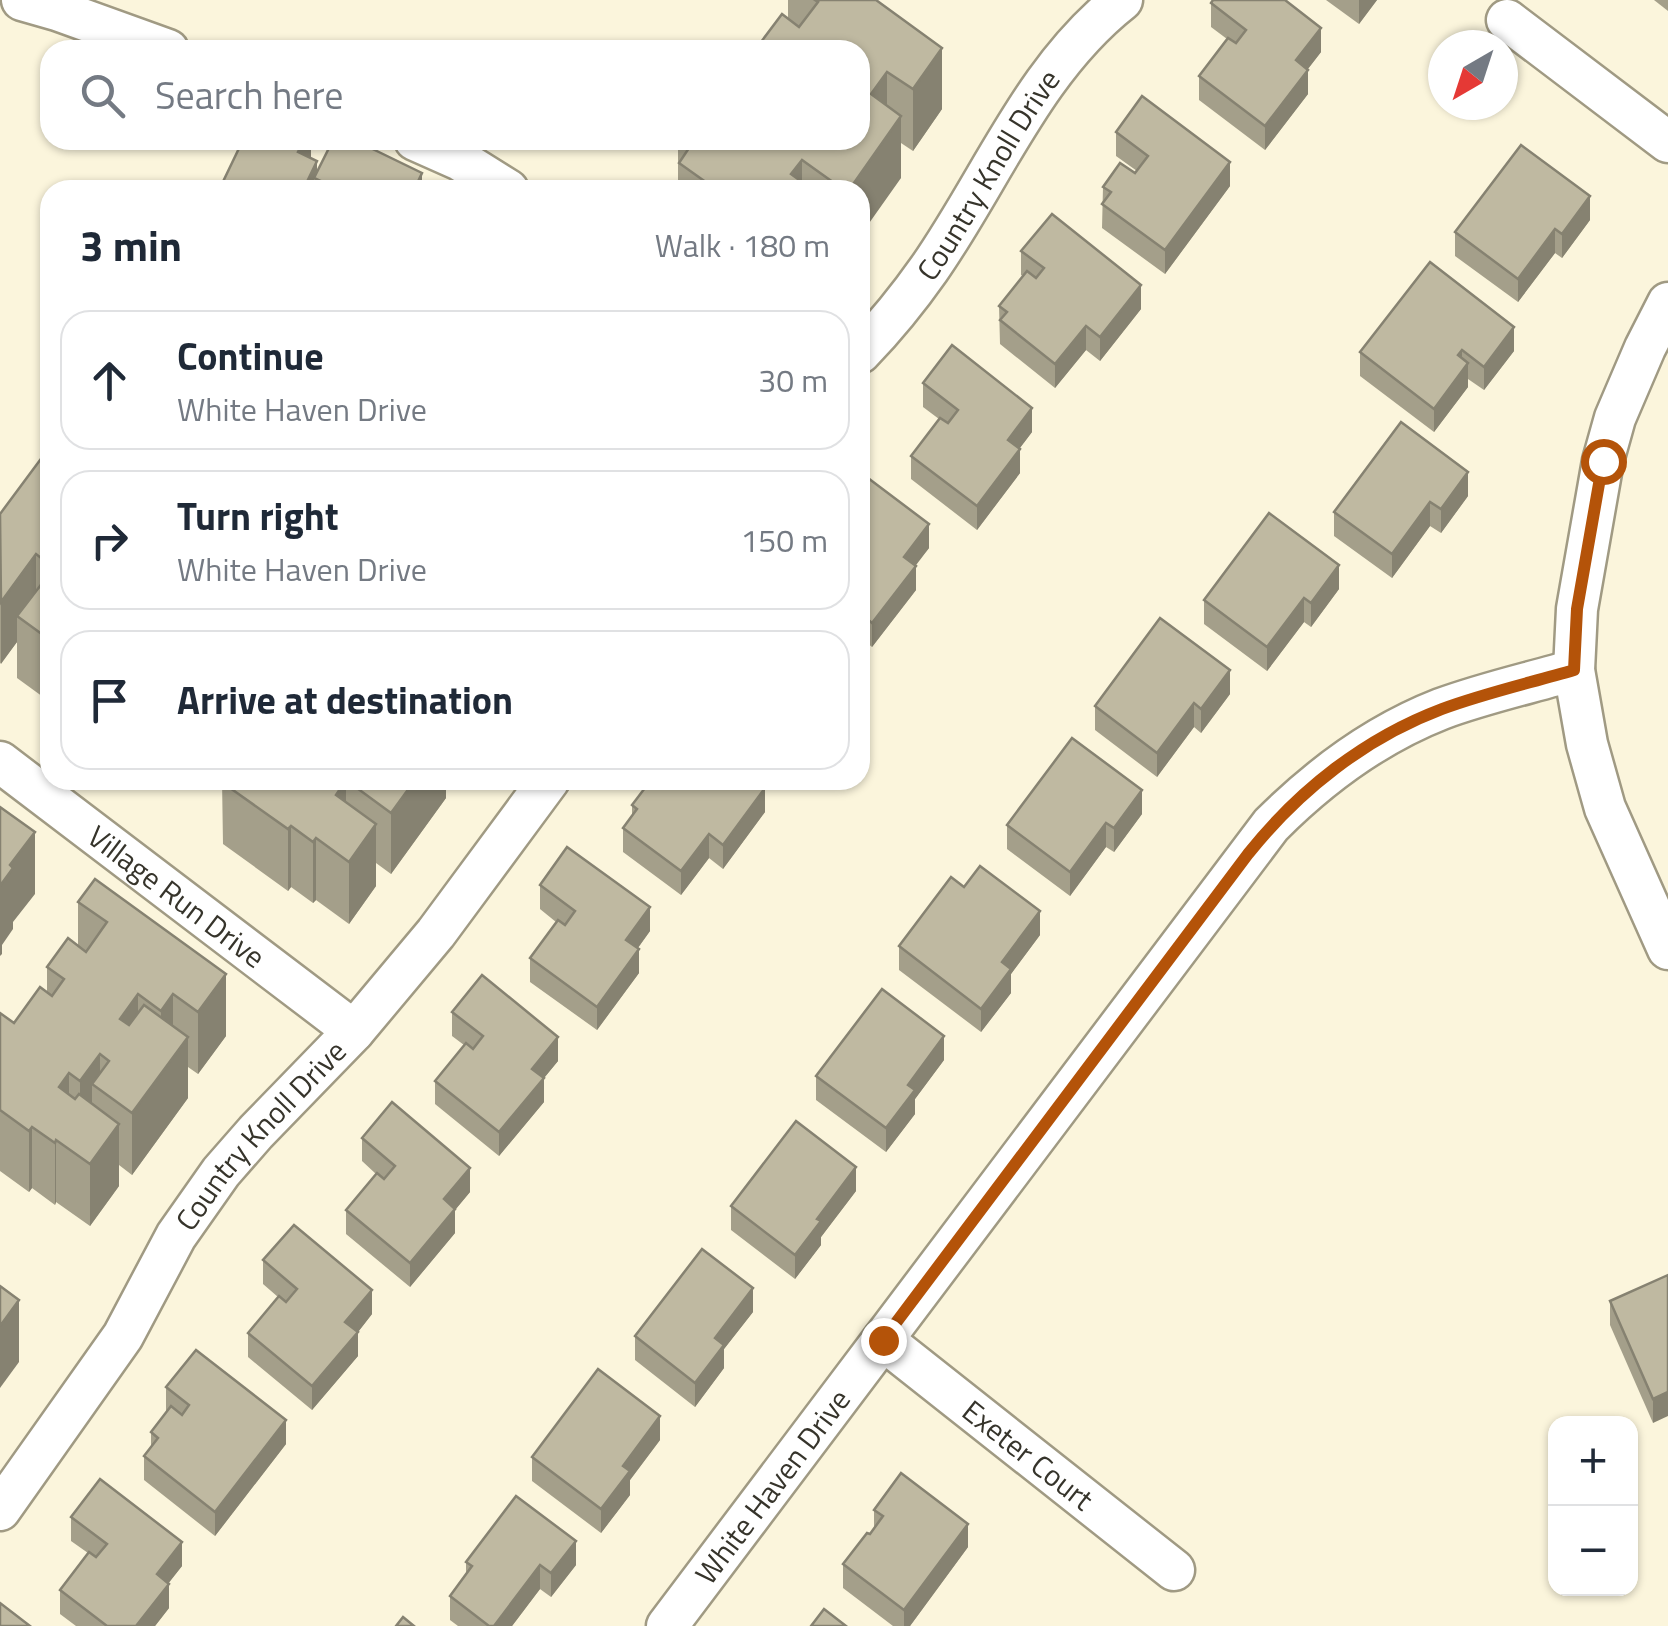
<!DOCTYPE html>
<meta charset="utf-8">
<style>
:root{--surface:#fff;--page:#f2f2f3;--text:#1f2937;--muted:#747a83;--line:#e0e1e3}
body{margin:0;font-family:"Titillium Web",sans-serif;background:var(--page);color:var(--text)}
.controls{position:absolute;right:30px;bottom:30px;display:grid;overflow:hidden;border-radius:20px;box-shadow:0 2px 8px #0004}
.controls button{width:90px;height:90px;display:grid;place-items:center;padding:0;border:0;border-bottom:2px solid var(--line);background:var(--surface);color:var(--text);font:50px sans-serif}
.compass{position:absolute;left:1428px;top:30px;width:90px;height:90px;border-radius:50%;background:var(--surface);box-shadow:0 2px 8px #0004;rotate:219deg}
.stop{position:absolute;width:30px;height:30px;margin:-22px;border:8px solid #b45309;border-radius:50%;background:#fff}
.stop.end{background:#b45309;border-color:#fff;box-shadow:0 2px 10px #0008}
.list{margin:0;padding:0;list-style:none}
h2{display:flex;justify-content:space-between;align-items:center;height:130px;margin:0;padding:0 40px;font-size:42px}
h2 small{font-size:32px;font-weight:400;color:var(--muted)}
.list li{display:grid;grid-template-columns:65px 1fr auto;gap:30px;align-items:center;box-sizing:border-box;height:140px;margin:0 20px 20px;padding:0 20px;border:2px solid var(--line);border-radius:30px}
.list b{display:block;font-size:38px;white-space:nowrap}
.list p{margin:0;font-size:32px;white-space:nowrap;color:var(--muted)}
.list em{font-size:32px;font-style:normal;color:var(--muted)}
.icon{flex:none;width:55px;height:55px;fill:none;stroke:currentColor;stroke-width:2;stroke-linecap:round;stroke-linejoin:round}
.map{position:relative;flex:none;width:1668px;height:1626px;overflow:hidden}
.search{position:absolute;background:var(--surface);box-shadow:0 2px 8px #0004;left:40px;top:40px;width:830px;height:110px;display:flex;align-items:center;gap:25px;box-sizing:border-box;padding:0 35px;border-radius:30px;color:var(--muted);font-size:38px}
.panel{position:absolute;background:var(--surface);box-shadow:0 2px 8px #0004;left:40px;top:180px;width:830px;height:610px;border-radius:30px}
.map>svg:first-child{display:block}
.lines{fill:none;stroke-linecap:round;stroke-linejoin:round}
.street-casing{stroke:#a09a83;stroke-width:45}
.street{stroke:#fff;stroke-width:40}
.wall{fill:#a49f8a}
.shaded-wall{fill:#868271}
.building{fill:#bfb9a1;stroke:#868271;stroke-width:2.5}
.route{stroke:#b45309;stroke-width:12}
.labels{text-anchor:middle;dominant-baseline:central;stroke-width:10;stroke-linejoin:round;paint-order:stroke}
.street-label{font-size:30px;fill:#36342b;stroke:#fbf5dc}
</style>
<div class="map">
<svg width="1668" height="1626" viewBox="0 0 1668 1626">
<rect width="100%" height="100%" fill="#fbf5dc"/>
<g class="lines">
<defs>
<g id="street">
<polyline points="22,0 57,10 168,50"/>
<polyline points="1507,20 1668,142"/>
<polyline points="415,140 460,160 508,190"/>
<polyline points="1668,303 1645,348 1615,418 1603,461 1577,609 1574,670 1587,744 1605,808 1668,949"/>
<path id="s1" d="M 860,353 C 885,327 908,299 929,269 C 992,179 1033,70 1122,0"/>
<path id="s2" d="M 0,762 L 354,1031"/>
<path id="s3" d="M 883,1340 L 1174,1570"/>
<path id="s4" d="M 0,1510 L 123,1336 L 176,1236 L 221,1172 L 256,1132 L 354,1031 L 436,933 L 549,780"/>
<path id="s5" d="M 667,1626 L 1271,825 C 1320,776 1377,734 1441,709 C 1484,693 1530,683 1574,670"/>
</g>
</defs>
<use href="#street" class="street-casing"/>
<use href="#street" class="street"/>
</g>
<g class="wall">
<polygon points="788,0 876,0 942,109 913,151 901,143 901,178 860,190 678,190 678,140 860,140 860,50 758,50 758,46 788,19"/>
<polygon points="1326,0 1377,0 1359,24"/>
<polygon points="1654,0 1668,0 1668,11"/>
<polygon points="1211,3 1321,52 1308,69 1308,94 1265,150 1199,100 1199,76 1227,39 1211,27"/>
<polygon points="1116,132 1230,186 1165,274 1102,228 1103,187 1137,171 1116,156"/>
<polygon points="311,140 311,158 317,172 422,190 219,190"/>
<polygon points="1590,220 1562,258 1555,253 1518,302 1455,256 1455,232"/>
<polygon points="1021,251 1141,309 1100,361 1086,350 1055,388 1000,344 999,306 1023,276 1021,275"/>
<polygon points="1430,262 1514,351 1484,390 1468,379 1468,387 1434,432 1360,376 1360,352"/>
<polygon points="923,383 1032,432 1019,449 1020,473 977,530 911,479 911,456 939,419 923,407"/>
<polygon points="50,449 50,702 17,678 17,642 0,664 0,514"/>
<polygon points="860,472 929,548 915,565 916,590 872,647 860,637"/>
<polygon points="1468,496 1441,533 1430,526 1392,578 1334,536 1334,512"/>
<polygon points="1339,589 1311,627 1304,622 1267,671 1204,624 1204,600"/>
<polygon points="1230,694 1201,733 1194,727 1157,777 1095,730 1095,706"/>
<polygon points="222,780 446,780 446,798 391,874 376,863 376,886 349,924 316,900 313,903 291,887 288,891 223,844"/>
<polygon points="644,780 754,780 765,812 723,869 709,858 681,895 623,852 623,828 632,815 632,805 647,785 644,782"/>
<polygon points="1142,814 1114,852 1106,847 1070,896 1007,849 1007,825"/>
<polygon points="95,879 226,1036 198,1074 188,1067 188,1098 132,1175 119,1165 119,1186 90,1226 56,1202 55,1205 32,1188 29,1192 0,1171 0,1013 14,1023 47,992 47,967 78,946 78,902"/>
<polygon points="540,885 650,931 638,948 639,973 597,1030 530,982 530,958 556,922 540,909"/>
<polygon points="964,887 1040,935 1011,974 1011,993 981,1032 899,970 899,946"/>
<polygon points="452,1012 558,1061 544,1078 544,1102 499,1156 435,1104 435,1081 464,1045 452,1036"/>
<polygon points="944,1060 915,1099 915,1114 886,1152 816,1100 816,1076"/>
<polygon points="362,1138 470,1192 455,1210 455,1233 410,1287 346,1234 346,1210 376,1174 362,1161"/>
<polygon points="856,1191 821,1237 821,1245 795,1279 731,1230 731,1206"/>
<polygon points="263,1260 372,1314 358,1332 358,1356 312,1410 248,1357 248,1333 278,1297 263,1284"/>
<polygon points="1668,1275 1653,1423 1610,1325 1610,1301"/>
<polygon points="753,1312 724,1349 724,1368 695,1407 635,1360 635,1336"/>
<polygon points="166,1387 286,1444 215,1536 144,1480 144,1456 151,1447 151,1432 166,1412"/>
<polygon points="660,1440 630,1480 630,1495 601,1533 532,1481 532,1457"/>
<polygon points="874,1510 968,1547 910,1626 893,1626 843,1588 843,1564 874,1529"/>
<polygon points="71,1517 182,1566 168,1583 169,1608 155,1626 76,1626 60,1614 60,1590 88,1553 71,1541"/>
<polygon points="466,1562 576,1565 551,1597 540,1589 512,1626 458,1626 450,1620 450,1596 466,1574"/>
</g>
<g class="shaded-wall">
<polygon points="1359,0 1377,0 1359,24"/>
<polygon points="1321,28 1321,52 1296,84 1296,60"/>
<polygon points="942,48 942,109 913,151 913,89"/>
<polygon points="1308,70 1308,94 1265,150 1265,126"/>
<polygon points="887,72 887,133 871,94"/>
<polygon points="901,116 901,178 860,236 860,190 849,190"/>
<polygon points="304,140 311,140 311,173 317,161 317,180 314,178 314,190 298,190 298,152"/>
<polygon points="802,160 802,190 791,174"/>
<polygon points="1230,162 1230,186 1165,274 1165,250"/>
<polygon points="422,173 422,190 414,190"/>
<polygon points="1590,196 1590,220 1562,258 1562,234"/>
<polygon points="1555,229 1555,253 1518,302 1518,279"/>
<polygon points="1141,285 1141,309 1100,361 1100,337"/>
<polygon points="1086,326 1086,350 1055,388 1055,364"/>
<polygon points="1514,327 1514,351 1484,390 1484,367"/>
<polygon points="1462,350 1462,372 1468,363 1468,387 1434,432 1434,409"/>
<polygon points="1032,408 1032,432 1008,464 1008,440"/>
<polygon points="1020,449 1020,473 977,530 977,506"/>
<polygon points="1468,472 1468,496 1441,533 1441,509"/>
<polygon points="1430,502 1430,526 1392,578 1392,554"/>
<polygon points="929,524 929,548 904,581 904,557"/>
<polygon points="36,554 36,616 17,616 17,642 1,664 1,602"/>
<polygon points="1339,565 1339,589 1311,627 1311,603"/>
<polygon points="916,566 916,590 872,647 872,623"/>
<polygon points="1304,598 1304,622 1267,671 1267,647"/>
<polygon points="1230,670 1230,694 1201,733 1201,709"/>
<polygon points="1194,703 1194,727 1157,777 1157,753"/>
<polygon points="346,780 346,842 336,795"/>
<polygon points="415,780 446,780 446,798 391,874 391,813"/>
<polygon points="765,788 765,812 723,869 723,845"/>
<polygon points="1142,790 1142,814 1114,852 1114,828"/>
<polygon points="1106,823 1106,847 1070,896 1070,872"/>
<polygon points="376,824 376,886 349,924 349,862"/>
<polygon points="291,826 291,887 288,891 288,829"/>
<polygon points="35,832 35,894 13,922 13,929 2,945 2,954 0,956 0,886 10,865"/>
<polygon points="709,834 709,858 681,895 681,871"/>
<polygon points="316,838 316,900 313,903 313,842"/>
<polygon points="650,907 650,931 626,964 626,940"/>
<polygon points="1040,911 1040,935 1011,974 1011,993 981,1032 981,1009 1002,962"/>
<polygon points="639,949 639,973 597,1030 597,1007"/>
<polygon points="226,974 226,1036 198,1074 198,1012"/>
<polygon points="138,994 138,1056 120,1019"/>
<polygon points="173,994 173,1056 161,1073 161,1011"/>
<polygon points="944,1036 944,1060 915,1099 915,1114 886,1152 886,1128 908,1085"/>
<polygon points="188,1037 188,1098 132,1175 132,1113"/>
<polygon points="558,1037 558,1061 544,1078 544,1102 499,1156 499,1132 532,1069"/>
<polygon points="100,1054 100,1089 92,1084 92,1126 80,1143 80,1081"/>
<polygon points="69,1073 69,1135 59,1087"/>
<polygon points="119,1124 119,1186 90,1226 90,1164"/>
<polygon points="32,1127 32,1188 29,1192 29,1131"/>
<polygon points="56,1140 56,1202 55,1205 55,1143"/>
<polygon points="856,1167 856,1191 821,1237 821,1245 795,1279 795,1255 817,1219"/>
<polygon points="470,1168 470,1192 455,1210 455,1233 410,1287 410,1263 444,1199"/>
<polygon points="753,1288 753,1312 724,1349 724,1368 695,1407 695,1383 715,1338"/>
<polygon points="372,1290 372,1314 358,1332 358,1356 312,1410 312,1386 345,1322"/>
<polygon points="19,1300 19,1362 0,1388 0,1326"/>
<polygon points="1668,1392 1668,1416 1653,1423 1653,1399"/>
<polygon points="660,1416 660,1440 630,1480 630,1495 601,1533 601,1509 623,1466"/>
<polygon points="286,1420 286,1444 215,1536 215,1512"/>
<polygon points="968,1524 968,1547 910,1626 904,1626 904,1610"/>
<polygon points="576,1541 576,1565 551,1597 551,1573"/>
<polygon points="182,1542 182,1566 157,1598 157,1574"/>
<polygon points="540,1565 540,1589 512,1626 494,1626"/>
<polygon points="169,1584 169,1608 155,1626 136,1626"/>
</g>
<g class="building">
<polygon points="815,0 876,0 942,48 913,89 887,72 871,94 901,116 849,190 844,190 802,160 791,174 813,190 717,190 679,163 691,145 685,140 860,140 860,50 763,50 758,46 782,14 799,27 818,2"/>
<polygon points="1213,0 1285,0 1321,28 1296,60 1308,70 1265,126 1199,76 1228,38 1236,43 1246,30 1211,3"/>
<polygon points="1142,96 1230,162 1165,250 1102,204 1111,192 1103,187 1120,163 1135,173 1148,156 1116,132"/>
<polygon points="243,140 304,140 298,152 317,161 305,186 312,190 219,190"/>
<polygon points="333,140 354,140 422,173 414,190 335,190 336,188 314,178"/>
<polygon points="1521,145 1590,196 1562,234 1555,229 1518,279 1455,232"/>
<polygon points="1052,214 1141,285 1100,337 1086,326 1055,364 1000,320 1007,312 999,306 1027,271 1036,278 1044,268 1021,251"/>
<polygon points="1430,262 1514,327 1484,367 1462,350 1458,355 1468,363 1434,409 1360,352"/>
<polygon points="952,345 1032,408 1008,440 1020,449 977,506 911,456 940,418 948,423 958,410 923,383"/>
<polygon points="1401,422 1468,472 1441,509 1430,502 1392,554 1334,512"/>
<polygon points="49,448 50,565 36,554 1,602 0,514"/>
<polygon points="860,472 929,524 904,557 916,566 872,623 860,613"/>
<polygon points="1269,513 1339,565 1311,603 1304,598 1267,647 1204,600"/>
<polygon points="50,573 50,640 17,616"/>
<polygon points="1160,618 1230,670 1201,709 1194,703 1157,753 1095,706"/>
<polygon points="1072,738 1142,790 1114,828 1106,823 1070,872 1007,825"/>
<polygon points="225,780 415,780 391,813 346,780 336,795 376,824 349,862 316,838 313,842 291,826 288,829 223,783"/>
<polygon points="651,780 660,787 666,780 754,780 765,788 723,845 709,834 681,871 623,828 637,809 632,805"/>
<polygon points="0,807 35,832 10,865 13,868 0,886"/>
<polygon points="567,847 650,907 626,940 639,949 597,1007 530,958 558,920 565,925 575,911 540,885"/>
<polygon points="980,866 1040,911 1002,962 1011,969 981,1009 899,946 951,877 964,887"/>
<polygon points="95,879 226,974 198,1012 173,994 161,1011 138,994 120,1019 129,1025 144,1005 188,1037 132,1113 92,1084 109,1061 100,1054 80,1081 69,1073 59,1087 75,1099 79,1094 119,1124 90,1164 56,1140 55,1143 32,1127 29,1131 0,1110 0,1013 14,1023 40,987 52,996 64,979 47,967 68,938 86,952 107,922 78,902"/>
<polygon points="482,975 558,1037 532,1069 544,1078 499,1132 435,1081 466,1043 473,1049 483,1036 452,1012"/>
<polygon points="882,989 944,1036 908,1085 915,1090 886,1128 816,1076"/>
<polygon points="392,1102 470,1168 444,1199 455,1209 410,1263 346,1210 377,1173 384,1179 395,1166 362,1138"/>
<polygon points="796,1121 856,1167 817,1219 821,1221 795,1255 731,1206"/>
<polygon points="294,1225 372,1290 345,1322 358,1332 312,1386 248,1333 279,1296 286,1302 297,1289 263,1260"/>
<polygon points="702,1249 753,1288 715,1338 724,1345 695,1383 635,1336"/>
<polygon points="1668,1275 1668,1392 1653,1399 1610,1301"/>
<polygon points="0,1286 19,1300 0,1326"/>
<polygon points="196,1350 286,1420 215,1512 144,1456 158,1438 151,1432 171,1406 182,1415 189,1405 166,1387"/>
<polygon points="598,1369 660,1416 623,1466 630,1471 601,1509 532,1457"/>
<polygon points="901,1473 968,1524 904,1610 843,1564 867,1533 870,1534 883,1516 874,1510"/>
<polygon points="100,1479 182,1542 157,1574 169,1584 136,1626 107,1626 60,1590 89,1552 96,1557 107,1544 71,1517"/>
<polygon points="516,1496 576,1541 551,1573 540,1565 494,1626 489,1626 450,1596 472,1566 466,1562"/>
<polygon points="0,1603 30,1626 0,1626"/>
<polygon points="824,1609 846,1626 811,1626"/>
<polygon points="403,1617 414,1626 396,1626"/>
</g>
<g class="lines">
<path class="route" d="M 883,1340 L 1248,854 C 1299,790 1365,738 1442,709 C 1485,693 1530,683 1574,670 L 1577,609 L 1603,461"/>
</g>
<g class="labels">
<g class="street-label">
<text stroke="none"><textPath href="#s1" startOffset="220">Country Knoll Drive</textPath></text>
<text stroke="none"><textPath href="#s2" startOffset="222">Village Run Drive</textPath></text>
<text stroke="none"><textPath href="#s4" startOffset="458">Country Knoll Drive</textPath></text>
<text stroke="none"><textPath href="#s3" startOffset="185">Exeter Court</textPath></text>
<text stroke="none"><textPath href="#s5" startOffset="175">White Haven Drive</textPath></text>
</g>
</g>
</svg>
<div class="controls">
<button>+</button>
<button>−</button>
</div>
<svg class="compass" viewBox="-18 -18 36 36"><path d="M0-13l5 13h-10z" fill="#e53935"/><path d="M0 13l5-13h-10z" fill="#747a83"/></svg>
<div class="stop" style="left:1603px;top:461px"></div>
<div class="stop end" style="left:883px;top:1340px"></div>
<div class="search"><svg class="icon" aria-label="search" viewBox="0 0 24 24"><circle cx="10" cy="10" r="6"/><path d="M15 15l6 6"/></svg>Search here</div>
<section class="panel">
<h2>3 min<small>Walk · 180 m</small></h2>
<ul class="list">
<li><svg class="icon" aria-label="ahead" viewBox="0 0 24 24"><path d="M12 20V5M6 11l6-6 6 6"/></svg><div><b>Continue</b><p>White Haven Drive</p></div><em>30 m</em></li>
<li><svg class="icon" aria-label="right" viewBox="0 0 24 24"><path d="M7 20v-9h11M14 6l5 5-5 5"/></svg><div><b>Turn right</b><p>White Haven Drive</p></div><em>150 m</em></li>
<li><svg class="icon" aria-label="arrive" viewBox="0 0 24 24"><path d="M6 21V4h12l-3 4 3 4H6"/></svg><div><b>Arrive at destination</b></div></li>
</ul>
</section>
</div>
